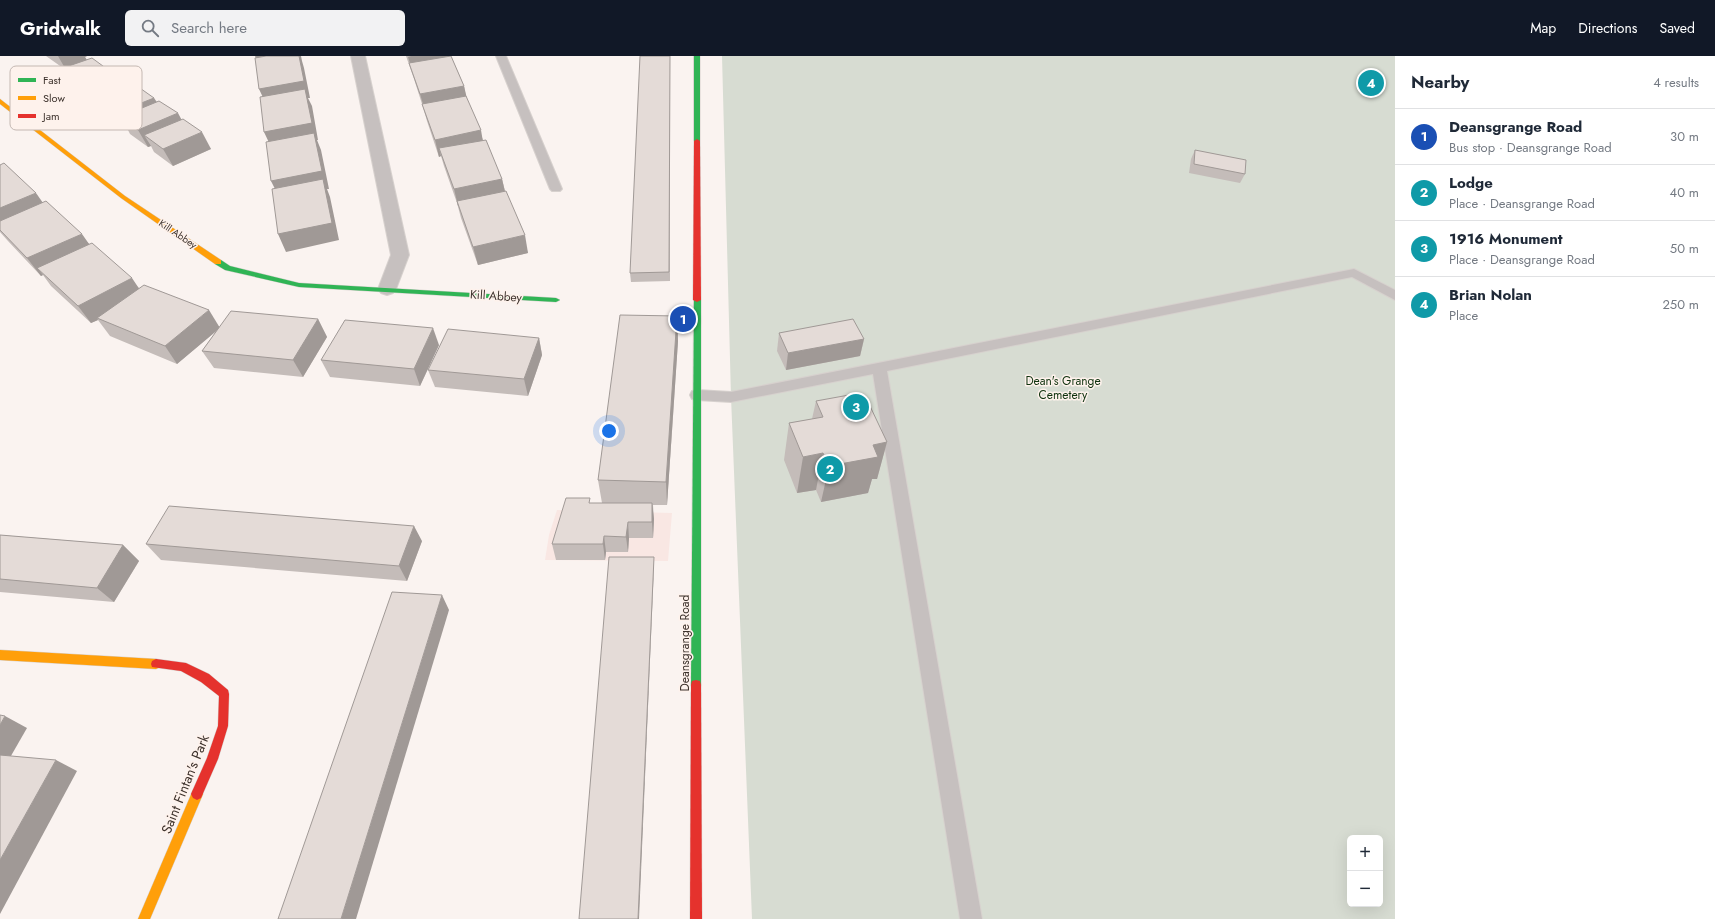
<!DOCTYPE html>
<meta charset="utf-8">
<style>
:root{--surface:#fff;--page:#f2f2f3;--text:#1f2937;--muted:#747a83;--line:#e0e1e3;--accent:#111827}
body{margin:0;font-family:Jost,sans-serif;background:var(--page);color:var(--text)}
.controls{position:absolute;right:12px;bottom:12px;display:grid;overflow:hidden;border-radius:6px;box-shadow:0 4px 16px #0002}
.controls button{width:36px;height:36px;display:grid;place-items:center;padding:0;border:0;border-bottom:1px solid var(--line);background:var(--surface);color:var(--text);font:20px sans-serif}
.you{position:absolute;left:609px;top:375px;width:14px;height:14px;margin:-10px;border:3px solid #fff;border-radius:50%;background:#1a73e8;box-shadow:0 0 0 6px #1a73e833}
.badge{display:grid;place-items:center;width:26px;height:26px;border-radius:50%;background:var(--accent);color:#fff;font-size:13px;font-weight:700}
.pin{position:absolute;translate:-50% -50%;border:2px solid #fff;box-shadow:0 1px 4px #0006}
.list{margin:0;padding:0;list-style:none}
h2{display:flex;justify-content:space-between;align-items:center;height:52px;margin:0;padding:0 16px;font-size:17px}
h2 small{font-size:13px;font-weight:400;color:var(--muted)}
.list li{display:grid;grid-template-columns:26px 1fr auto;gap:12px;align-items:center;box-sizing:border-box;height:56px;padding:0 16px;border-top:1px solid var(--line)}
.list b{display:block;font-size:15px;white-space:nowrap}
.list p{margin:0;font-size:13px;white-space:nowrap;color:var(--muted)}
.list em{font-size:13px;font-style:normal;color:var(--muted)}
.icon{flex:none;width:22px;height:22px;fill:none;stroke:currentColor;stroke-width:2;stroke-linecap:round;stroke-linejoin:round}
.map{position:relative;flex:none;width:1395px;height:863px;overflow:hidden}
header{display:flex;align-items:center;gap:24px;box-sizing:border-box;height:56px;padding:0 20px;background:var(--accent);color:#fff}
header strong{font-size:19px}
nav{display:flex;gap:22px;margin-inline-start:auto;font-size:14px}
.search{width:280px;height:36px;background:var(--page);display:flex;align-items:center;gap:10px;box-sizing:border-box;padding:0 14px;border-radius:6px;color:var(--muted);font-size:15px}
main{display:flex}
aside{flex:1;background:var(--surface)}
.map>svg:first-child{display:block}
.commercial{fill:#f9e7e3}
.green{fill:#d7dcd2;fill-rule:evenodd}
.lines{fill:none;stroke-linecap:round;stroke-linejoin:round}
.lane-casing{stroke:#d7d1ce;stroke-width:2}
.street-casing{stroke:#d7d1ce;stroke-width:2}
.fast-casing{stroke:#d7d1ce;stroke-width:1}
.slow-casing{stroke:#d7d1ce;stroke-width:1}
.jam-casing{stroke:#d7d1ce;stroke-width:1}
.lane{fill:#c6c0bf;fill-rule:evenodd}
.street{fill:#c6c0bf;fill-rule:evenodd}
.fast{fill:#30b455;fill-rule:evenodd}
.slow{fill:#ff9f0a;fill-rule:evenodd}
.jam{fill:#e5322d;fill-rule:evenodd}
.wall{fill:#c4bcb9}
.shaded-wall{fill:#a09996}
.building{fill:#e4dbd7;stroke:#a09996}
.labels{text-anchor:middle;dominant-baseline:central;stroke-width:3;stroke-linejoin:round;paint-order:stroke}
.far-street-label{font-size:10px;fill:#3d322c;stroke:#fef2ec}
.street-label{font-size:12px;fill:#3d322c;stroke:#fef2ec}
.park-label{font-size:12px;fill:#10330f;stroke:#fef2ec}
.near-street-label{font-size:14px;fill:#3d322c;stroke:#fef2ec}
.key{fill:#fef2ec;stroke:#c4b8b2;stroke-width:1}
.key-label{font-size:11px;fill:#3d322c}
</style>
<header>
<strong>Gridwalk</strong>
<div class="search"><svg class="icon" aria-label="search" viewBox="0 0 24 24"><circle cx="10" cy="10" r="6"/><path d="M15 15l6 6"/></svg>Search here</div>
<nav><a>Map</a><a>Directions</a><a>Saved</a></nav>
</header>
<main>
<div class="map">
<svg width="1395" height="863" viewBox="0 0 1395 863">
<rect width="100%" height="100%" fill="#faf3f0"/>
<polygon class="commercial" points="557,454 672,457 668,505 545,504 549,479"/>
<path class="green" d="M 722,0 L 1395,0 L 1395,863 L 752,863 L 731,341 ZM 1350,782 L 1380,782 L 1380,848 L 1350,848 Z"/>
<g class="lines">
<defs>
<g id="lane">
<polygon points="496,0 506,0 562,133 560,135 552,135 550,133"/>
<polygon points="1354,213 1395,234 1395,244 1352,221 887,315 982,863 960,863 873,318 731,346 697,344 692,343 690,339 692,335 697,334 731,336"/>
</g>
<polygon id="street" points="351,0 365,0 409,199 396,233 393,237 387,239 381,237 378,233 391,199"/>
<g id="fast">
<polygon points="694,0 700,0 700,85 697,87 694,85"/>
<polygon points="215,204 221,204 230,210 299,227 556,242 560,244 556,246 299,231 225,214 215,208"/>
<polygon points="694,242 697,242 701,244 701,629 700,633 696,634 692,633 691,629"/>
</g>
<g id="slow">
<polygon points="0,43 125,140 221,204 221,208 215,208 121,142 0,48"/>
<polygon points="0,594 156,603 160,605 161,608 160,611 156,613 0,604"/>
<polygon points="197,732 201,734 203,738 150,863 138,863 193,734"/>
</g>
<g id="jam">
<polygon points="697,83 700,85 701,244 697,246 693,244 694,85"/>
<polygon points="156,603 186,607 209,618 228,634 229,638 228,670 218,703 201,742 197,744 193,742 191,738 207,702 218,670 219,640 201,626 181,615 152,611 151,608 152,605"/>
<polygon points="696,624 700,625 701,629 702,863 690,863 691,629 692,625"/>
</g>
</defs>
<use href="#lane" class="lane-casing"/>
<use href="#street" class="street-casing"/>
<use href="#fast" class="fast-casing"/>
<use href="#slow" class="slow-casing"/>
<use href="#jam" class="jam-casing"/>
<use href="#lane" class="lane"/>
<use href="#street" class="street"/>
<use href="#fast" class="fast"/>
<use href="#slow" class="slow"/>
<use href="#jam" class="jam"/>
</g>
<g class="wall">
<polygon points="46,0 87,0 85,1 87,4 109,17 128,26 132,32 154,42 157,46 181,64 211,93 173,110 154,96 151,90 148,91 130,78 128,74 126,74 110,62 106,56 100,59 84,47 81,43 80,44 65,32 54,15 63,12"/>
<polygon points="406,0 451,0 464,30 466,41 483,84 502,123 505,135 528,197 478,209 461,162 457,147 444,110 441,100 439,101 427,65 422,48 414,23"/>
<polygon points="670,0 670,225 631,226 630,217"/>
<polygon points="1195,94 1245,118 1240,127 1189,117 1191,103"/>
<polygon points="0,109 139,232 220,271 318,263 327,281 303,321 214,312 202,295 217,274 177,308 110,280 98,264 91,267 51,230 43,219 41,220 8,185 0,176"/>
<polygon points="677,260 678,285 667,449 653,449 654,463 653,482 629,482 628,496 606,496 605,504 556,504 552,488 590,447 602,447 598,424"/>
<polygon points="779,277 864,283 860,300 786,314 777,295"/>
<polygon points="539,282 542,299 528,340 435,331 428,314"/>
<polygon points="439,289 420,330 330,321 321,304"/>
<polygon points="816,345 854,351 887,386 877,423 872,423 868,437 821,446 816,434 797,437 784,404 789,367 812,363"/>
<polygon points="0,479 123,489 139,505 114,546 0,536"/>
<polygon points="422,485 407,525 161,504 146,488"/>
</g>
<g class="shaded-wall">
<polygon points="58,0 87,0 85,1 88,6 66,14"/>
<polygon points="255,0 301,0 302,5 304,12 310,42 308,42 312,50 318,84 317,84 321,94 329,133 327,133 330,141 339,184 286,196 278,178 280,143 271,125 272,93 264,76 267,50 259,33 260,12"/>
<polygon points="411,0 451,0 413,17 408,1"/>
<polygon points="107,13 117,30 73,30 81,43 80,44 69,27"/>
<polygon points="128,26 138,43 100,45 106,56 100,59 90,42"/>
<polygon points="464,30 468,47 425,55 420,38"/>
<polygon points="154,42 164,59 120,61 128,74 126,74 116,57"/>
<polygon points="178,57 187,74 144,79 151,90 148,91 138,74"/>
<polygon points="481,74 484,92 439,92 441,100 439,101 435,84"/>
<polygon points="202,76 211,93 173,110 163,93"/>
<polygon points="502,123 506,140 458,150 454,133"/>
<polygon points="36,137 48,154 0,174 0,152"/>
<polygon points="82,178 94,195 37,212 43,219 41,220 27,202"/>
<polygon points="525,179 528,197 478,209 473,191"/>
<polygon points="132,222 144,240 97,262 98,264 91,267 78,250"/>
<polygon points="209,254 220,272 177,308 165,290"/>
<polygon points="677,260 678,285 667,449 666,426"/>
<polygon points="318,263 327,281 303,321 293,304"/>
<polygon points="433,272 439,289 420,330 414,313"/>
<polygon points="539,282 542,299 528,340 524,323"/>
<polygon points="864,283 860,300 786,314 788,297"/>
<polygon points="887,386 877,423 872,423 868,437 821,446 829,410 873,389"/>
<polygon points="823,397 816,434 797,437 803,401"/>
<polygon points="652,447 654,463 653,482 652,466"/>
<polygon points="628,466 629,482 628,496 626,481"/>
<polygon points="414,470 422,485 407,525 399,510"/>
<polygon points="604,480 606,496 605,504 603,488"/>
<polygon points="123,489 139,505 114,546 97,532"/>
<polygon points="654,501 654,509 639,863 638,863"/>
<polygon points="442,539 449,554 356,863 341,863"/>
<polygon points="5,660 27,672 0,719 0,669"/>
<polygon points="56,704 77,715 0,858 0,804"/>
</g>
<g class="building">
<polygon points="266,0 299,0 304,25 259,33 255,2"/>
<polygon points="451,0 464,30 420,38 409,7"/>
<polygon points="640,0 670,0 669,216 630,217"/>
<polygon points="92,2 107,13 69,27 54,15"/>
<polygon points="137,30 154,42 116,57 100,45"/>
<polygon points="305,33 312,67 264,76 260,41"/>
<polygon points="466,40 481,74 435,84 422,48"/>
<polygon points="159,45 178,57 138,74 120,61"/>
<polygon points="183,63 202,76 163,93 144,79"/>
<polygon points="314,77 322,115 271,125 266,86"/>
<polygon points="486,84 502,123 454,133 439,92"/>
<polygon points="1195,94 1246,104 1245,118 1194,108"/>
<polygon points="4,107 36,137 0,152 0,109"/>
<polygon points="323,123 332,167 278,178 272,133"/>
<polygon points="506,135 525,179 473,191 457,145"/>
<polygon points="46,145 82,178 27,202 0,174 0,165"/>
<polygon points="92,187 132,222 78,250 37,212"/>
<polygon points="144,229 209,254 165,290 97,262"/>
<polygon points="231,255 318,263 293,304 202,295"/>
<polygon points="620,259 677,260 666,426 598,424"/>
<polygon points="853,263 864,283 788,297 779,277"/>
<polygon points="345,264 433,272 414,313 321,304"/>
<polygon points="448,273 539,282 524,323 428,314"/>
<polygon points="849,339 854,351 869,348 887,386 873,389 878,401 829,410 823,397 803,401 789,367 823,361 816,345"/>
<polygon points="566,442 590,442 589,447 652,447 652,466 628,466 626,481 604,480 603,488 552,488"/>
<polygon points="169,450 414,470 399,510 146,488"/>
<polygon points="0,479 123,489 97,532 0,523"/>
<polygon points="609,501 654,501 638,863 579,863"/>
<polygon points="392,536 442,539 341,863 278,863"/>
<polygon points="0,659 5,660 0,669"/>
<polygon points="0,699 56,704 0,804"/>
</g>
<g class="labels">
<g class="far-street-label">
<text transform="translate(178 178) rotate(34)">Kill Abbey</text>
</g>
<g class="street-label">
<text transform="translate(496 240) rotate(4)">Kill Abbey</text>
<text transform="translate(685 587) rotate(-90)">Deansgrange Road</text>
</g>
<g class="park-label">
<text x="1063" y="325">Dean's Grange<tspan x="1063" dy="14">Cemetery</tspan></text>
</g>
<g class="near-street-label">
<text transform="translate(185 728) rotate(-68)">Saint Fintan's Park</text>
</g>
</g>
<rect x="10" y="10" width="132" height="64" rx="6" class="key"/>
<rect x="18" y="22" width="18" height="4" fill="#30b455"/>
<rect x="18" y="40" width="18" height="4" fill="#ff9f0a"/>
<rect x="18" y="58" width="18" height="4" fill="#e5322d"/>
<g class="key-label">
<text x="43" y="28">Fast</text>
<text x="43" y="46">Slow</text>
<text x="43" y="64">Jam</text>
</g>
</svg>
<div class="controls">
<button>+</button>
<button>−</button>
</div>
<div class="you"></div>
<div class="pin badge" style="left:683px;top:263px;background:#1a4fb4">1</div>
<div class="pin badge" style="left:830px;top:413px;background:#0f9aa8">2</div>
<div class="pin badge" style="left:856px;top:351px;background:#0f9aa8">3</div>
<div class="pin badge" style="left:1371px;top:27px;background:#0f9aa8">4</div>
</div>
<aside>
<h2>Nearby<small>4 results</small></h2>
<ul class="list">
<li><span class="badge" style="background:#1a4fb4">1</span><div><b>Deansgrange Road</b><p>Bus stop · Deansgrange Road</p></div><em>30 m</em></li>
<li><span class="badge" style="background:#0f9aa8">2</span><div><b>Lodge</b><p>Place · Deansgrange Road</p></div><em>40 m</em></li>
<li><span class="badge" style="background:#0f9aa8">3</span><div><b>1916 Monument</b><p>Place · Deansgrange Road</p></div><em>50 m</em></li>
<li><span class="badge" style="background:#0f9aa8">4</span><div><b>Brian Nolan</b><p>Place</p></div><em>250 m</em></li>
</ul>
</aside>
</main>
